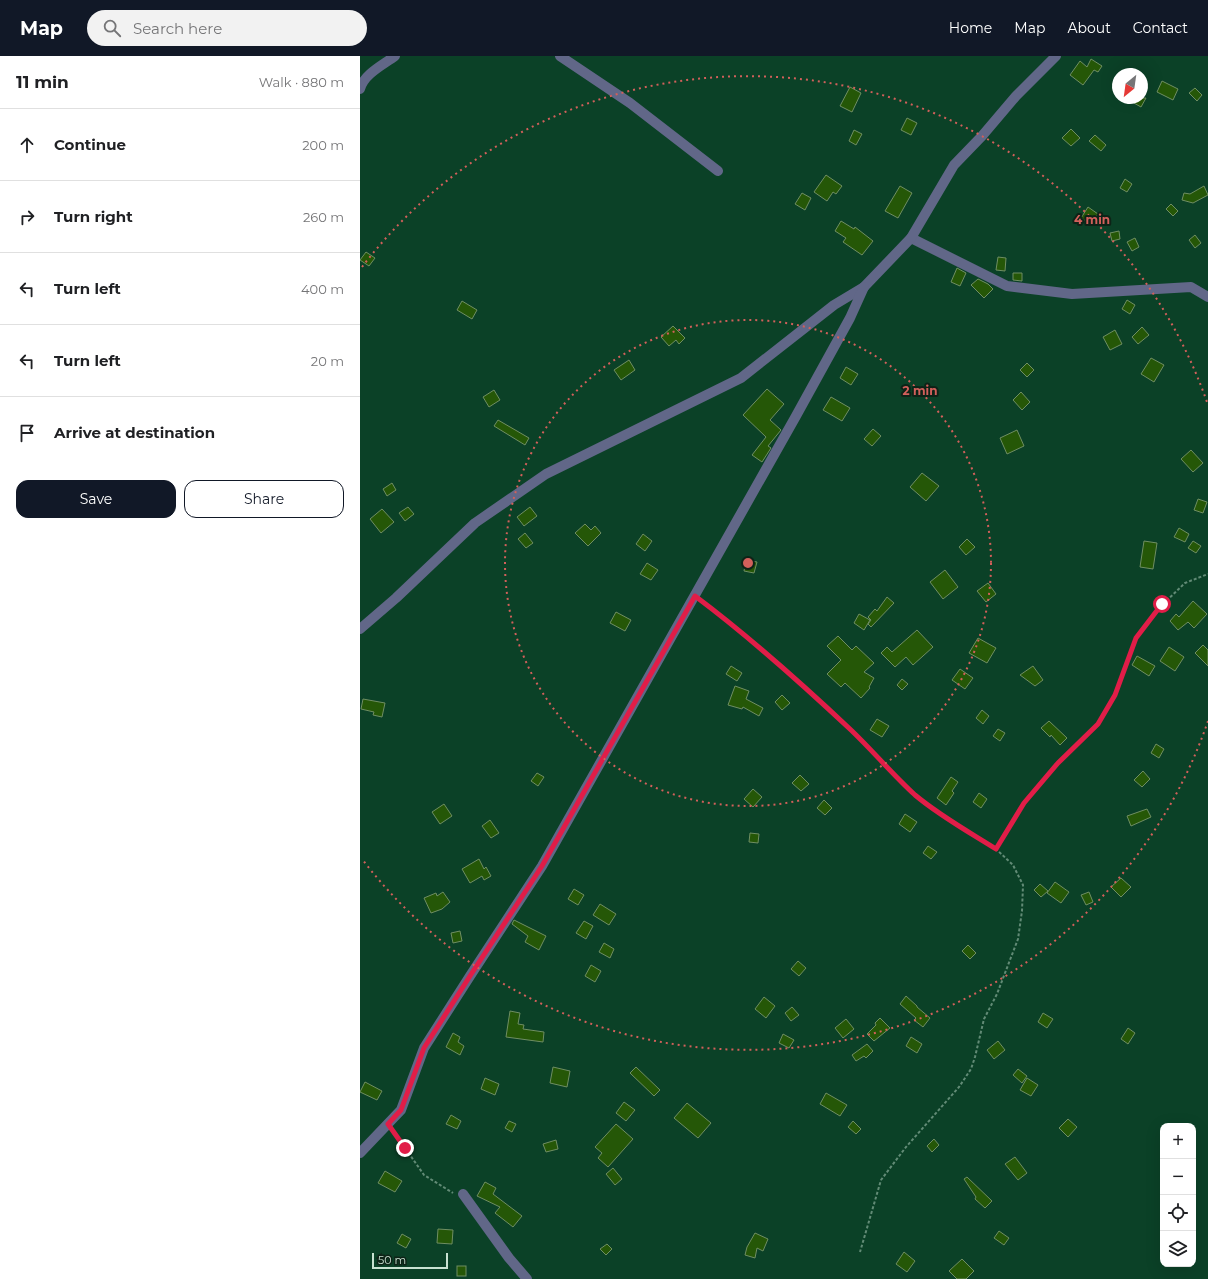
<!DOCTYPE html>
<meta charset="utf-8">
<style>
:root{--surface:#fff;--page:#f2f2f2;--text:#202124;--muted:#757577;--line:#e0e0e0;--accent:#111827}
body{margin:0;font-family:Montserrat,sans-serif;background:var(--page);color:var(--text)}
.controls{position:absolute;right:12px;bottom:12px;display:grid;overflow:hidden;border-radius:8px;box-shadow:0 4px 16px #0002}
.controls button{width:36px;height:36px;display:grid;place-items:center;padding:0;border:0;border-bottom:1px solid var(--line);background:var(--surface);color:var(--text);font:20px sans-serif}
.compass{position:absolute;left:752px;top:12px;width:36px;height:36px;border-radius:50%;background:var(--surface);box-shadow:0 4px 16px #0002;rotate:209deg}
.scale{position:absolute;left:12px;bottom:10px;width:76px;box-sizing:border-box;padding-left:4px;border:2px solid #c8e2d1;border-top:0;font-size:11px;line-height:14px;white-space:nowrap;color:#c8e2d1;-webkit-text-stroke:3px #0e2317;paint-order:stroke}
.stop{position:absolute;width:12px;height:12px;margin:-9px;border:3px solid #e11d48;border-radius:50%;background:#fff}
.stop.end{background:#e11d48;border-color:#fff;box-shadow:0 1px 4px #0008}
.list{margin:0;padding:0;list-style:none}
h2{display:flex;justify-content:space-between;align-items:center;height:52px;margin:0;padding:0 16px;font-size:17px}
h2 small{font-size:13px;font-weight:400;color:var(--muted)}
.list li{display:grid;grid-template-columns:26px 1fr auto;gap:12px;align-items:center;box-sizing:border-box;height:72px;padding:0 16px;border-top:1px solid var(--line)}
.list b{display:block;font-size:15px;white-space:nowrap}
.list em{font-size:13px;font-style:normal;color:var(--muted)}
.actions{display:flex;gap:8px;padding:12px 16px}
.actions a{flex:1;padding:9px 0;border:1px solid var(--accent);border-radius:12px;text-align:center;font-size:14px;color:var(--accent)}
.actions .main{background:var(--accent);color:#fff}
.icon{flex:none;width:22px;height:22px;fill:none;stroke:currentColor;stroke-width:2;stroke-linecap:round;stroke-linejoin:round}
.map{position:relative;flex:none;width:848px;height:1223px;overflow:hidden}
header{display:flex;align-items:center;gap:24px;box-sizing:border-box;height:56px;padding:0 20px;background:var(--accent);color:#fff}
header strong{font-size:19px}
nav{display:flex;gap:22px;margin-inline-start:auto;font-size:14px}
.search{width:280px;height:36px;background:var(--page);display:flex;align-items:center;gap:10px;box-sizing:border-box;padding:0 14px;border-radius:22px;color:var(--muted);font-size:15px}
main{display:flex}
aside{flex:1;background:var(--surface)}
.map>svg:first-child{display:block}
.building{fill:#255707;stroke:#6f8e63}
.lines{fill:none;stroke-linecap:round;stroke-linejoin:round}
.path{stroke:#628b76;stroke-width:2;stroke-dasharray:3 2;stroke-linecap:butt}
.minor{stroke:#616788;stroke-width:10}
.route{stroke:#e11d48;stroke-width:5}
.ring{fill:none;stroke:#d2605b;stroke-width:2;stroke-dasharray:2 4}
.centre{fill:#d2605b;stroke:#0e2317;stroke-width:2}
.ring-label{font-size:12px;text-anchor:middle;font-weight:bold;fill:#d2605b;stroke:#0e2317;stroke-width:4;stroke-linejoin:round;paint-order:stroke}
</style>
<header>
<strong>Map</strong>
<div class="search"><svg class="icon" aria-label="search" viewBox="0 0 24 24"><circle cx="10" cy="10" r="6"/><path d="M15 15l6 6"/></svg>Search here</div>
<nav><a>Home</a><a>Map</a><a>About</a><a>Contact</a></nav>
</header>
<main>
<aside>
<h2>11 min<small>Walk · 880 m</small></h2>
<ul class="list">
<li><svg class="icon" aria-label="ahead" viewBox="0 0 24 24"><path d="M12 20V5M6 11l6-6 6 6"/></svg><div><b>Continue</b></div><em>200 m</em></li>
<li><svg class="icon" aria-label="right" viewBox="0 0 24 24"><path d="M7 20v-9h11M14 6l5 5-5 5"/></svg><div><b>Turn right</b></div><em>260 m</em></li>
<li><svg class="icon" aria-label="left" viewBox="0 0 24 24"><path d="M17 20v-9H6M10 6l-5 5 5 5"/></svg><div><b>Turn left</b></div><em>400 m</em></li>
<li><svg class="icon" aria-label="left" viewBox="0 0 24 24"><path d="M17 20v-9H6M10 6l-5 5 5 5"/></svg><div><b>Turn left</b></div><em>20 m</em></li>
<li><svg class="icon" aria-label="arrive" viewBox="0 0 24 24"><path d="M6 21V4h12l-3 4 3 4H6"/></svg><div><b>Arrive at destination</b></div></li>
</ul>
<div class="actions"><a class="main">Save</a><a>Share</a></div>
</aside>
<div class="map">
<svg width="848" height="1223" viewBox="0 0 848 1223">
<rect width="100%" height="100%" fill="#0b4127"/>
<g class="building">
<polygon points="731,3 742,10 738,16 734,14 723,29 710,19 720,5 727,11"/>
<polygon points="802,25 818,33 813,44 797,36"/>
<polygon points="490,31 501,37 492,56 480,50"/>
<polygon points="835,32 842,39 837,45 829,37"/>
<polygon points="765,42 786,42 781,51"/>
<polygon points="547,62 557,67 551,79 541,74"/>
<polygon points="711,73 720,82 711,90 702,82"/>
<polygon points="494,74 502,78 496,89 489,85"/>
<polygon points="735,79 746,89 741,95 729,85"/>
<polygon points="466,119 482,130 476,138 473,136 467,145 454,136"/>
<polygon points="765,123 772,128 767,136 760,132"/>
<polygon points="540,130 552,137 538,162 525,155"/>
<polygon points="844,130 848,139 833,147 822,144 824,137 830,138"/>
<polygon points="442,137 451,142 445,154 435,148"/>
<polygon points="811,148 818,155 813,160 806,153"/>
<polygon points="728,151 738,158 731,168 721,162"/>
<polygon points="481,165 494,173 495,171 513,185 502,199 483,186 486,182 475,175"/>
<polygon points="759,175 760,183 752,185 750,177"/>
<polygon points="835,179 841,187 835,192 829,184"/>
<polygon points="775,182 779,191 772,195 767,186"/>
<polygon points="6,196 15,202 9,210 0,204"/>
<polygon points="638,201 646,202 645,215 636,214"/>
<polygon points="597,212 606,217 600,230 591,226"/>
<polygon points="653,217 662,217 662,225 653,224"/>
<polygon points="618,223 628,228 633,233 624,242 611,229"/>
<polygon points="767,244 775,249 770,258 762,253"/>
<polygon points="102,245 117,254 112,263 97,254"/>
<polygon points="313,270 325,282 319,288 316,284 309,290 301,281"/>
<polygon points="782,271 789,279 778,288 772,281"/>
<polygon points="755,274 762,288 750,294 743,281"/>
<polygon points="791,302 804,309 794,326 781,318"/>
<polygon points="269,304 275,314 261,324 254,314"/>
<polygon points="667,307 674,314 667,321 660,314"/>
<polygon points="486,311 498,318 491,329 480,322"/>
<polygon points="407,333 424,348 410,364 421,374 408,390 411,392 402,406 392,399 406,381 383,359"/>
<polygon points="134,334 140,344 129,351 123,341"/>
<polygon points="661,336 670,346 662,354 653,344"/>
<polygon points="471,341 490,352 482,365 463,354"/>
<polygon points="138,364 169,382 165,389 134,370"/>
<polygon points="513,373 521,380 512,390 504,383"/>
<polygon points="657,374 664,390 647,398 640,382"/>
<polygon points="831,394 843,407 833,416 821,403"/>
<polygon points="562,417 579,430 566,445 550,431"/>
<polygon points="32,427 36,434 27,440 23,433"/>
<polygon points="838,443 847,446 843,457 834,454"/>
<polygon points="48,451 54,458 45,465 39,457"/>
<polygon points="170,451 177,460 164,470 157,461"/>
<polygon points="22,453 34,466 21,477 10,463"/>
<polygon points="225,468 231,474 235,470 241,477 228,490 215,477"/>
<polygon points="819,472 829,478 825,486 814,481"/>
<polygon points="165,477 173,487 166,492 158,483"/>
<polygon points="283,478 292,485 285,495 276,488"/>
<polygon points="607,483 615,491 606,499 599,491"/>
<polygon points="784,485 797,487 793,513 780,511"/>
<polygon points="833,485 841,490 836,497 828,492"/>
<polygon points="386,504 397,506 394,517 384,515"/>
<polygon points="287,507 298,514 291,524 280,518"/>
<polygon points="585,514 598,531 583,543 570,526"/>
<polygon points="628,527 636,538 626,546 617,535"/>
<polygon points="527,541 534,547 511,571 508,568 511,564 508,561 515,553 517,555"/>
<polygon points="833,545 847,558 834,572 828,566 818,574 810,565 816,558 819,561"/>
<polygon points="256,556 271,564 265,575 250,567"/>
<polygon points="499,558 510,564 504,574 494,567"/>
<polygon points="557,574 573,591 553,609 546,601 535,611 521,597 527,591 532,596"/>
<polygon points="478,580 492,594 496,590 514,607 504,616 514,622 509,631 510,632 501,642 485,627 481,631 467,618 481,604 467,590"/>
<polygon points="618,582 636,592 627,607 609,597"/>
<polygon points="843,589 848,594 848,610 835,597"/>
<polygon points="809,591 824,601 815,615 800,605"/>
<polygon points="777,600 795,610 789,620 772,609"/>
<polygon points="371,610 382,617 377,625 366,618"/>
<polygon points="673,610 683,624 675,630 660,619"/>
<polygon points="600,613 613,622 605,633 592,624"/>
<polygon points="542,623 548,628 542,634 537,629"/>
<polygon points="375,630 389,635 386,643 403,652 399,660 383,651 382,653 368,649"/>
<polygon points="422,639 430,647 422,654 415,646"/>
<polygon points="3,643 25,647 22,661 13,659 14,656 1,653"/>
<polygon points="622,654 629,660 623,668 616,662"/>
<polygon points="517,663 529,670 522,681 510,674"/>
<polygon points="689,665 707,682 700,689 691,679 690,681 681,672"/>
<polygon points="638,673 645,677 640,685 633,680"/>
<polygon points="796,688 804,693 799,702 791,697"/>
<polygon points="783,715 790,723 782,731 774,724"/>
<polygon points="177,717 184,721 178,730 171,725"/>
<polygon points="440,719 449,728 441,735 432,727"/>
<polygon points="591,721 598,726 592,735 594,737 586,749 577,742"/>
<polygon points="393,733 402,741 393,751 384,743"/>
<polygon points="619,737 627,743 621,752 613,746"/>
<polygon points="464,744 472,752 465,759 457,752"/>
<polygon points="84,748 92,760 80,768 72,756"/>
<polygon points="787,753 791,761 771,770 767,760"/>
<polygon points="545,758 557,766 550,776 539,768"/>
<polygon points="130,764 139,777 131,782 122,770"/>
<polygon points="390,777 399,778 398,787 389,786"/>
<polygon points="568,790 577,796 571,803 563,797"/>
<polygon points="119,803 124,813 126,811 131,820 124,824 122,820 110,827 102,813"/>
<polygon points="761,822 771,831 761,841 751,831"/>
<polygon points="695,826 709,836 701,847 687,837"/>
<polygon points="680,828 688,835 681,841 674,834"/>
<polygon points="214,833 224,839 218,849 208,843"/>
<polygon points="83,836 90,846 82,853 71,857 64,842 76,837 77,840"/>
<polygon points="729,836 733,846 726,849 721,839"/>
<polygon points="240,848 256,858 249,869 233,859"/>
<polygon points="154,864 186,880 179,894 165,886 168,880 152,868"/>
<polygon points="224,865 233,870 226,883 216,877"/>
<polygon points="100,875 102,885 93,887 91,877"/>
<polygon points="244,887 254,893 250,902 239,896"/>
<polygon points="608,889 616,897 610,903 602,895"/>
<polygon points="438,905 446,912 439,920 431,913"/>
<polygon points="231,909 241,915 235,926 225,920"/>
<polygon points="546,940 557,950 557,951 570,962 563,971 554,964 556,962 540,948"/>
<polygon points="404,941 415,950 406,962 395,953"/>
<polygon points="432,951 439,959 431,965 425,957"/>
<polygon points="150,955 160,957 158,968 164,969 163,973 184,976 183,986 146,981"/>
<polygon points="683,957 693,963 687,972 678,966"/>
<polygon points="520,962 530,972 514,985 507,978 516,969 515,967"/>
<polygon points="486,963 494,973 483,982 475,972"/>
<polygon points="768,972 775,977 768,988 761,983"/>
<polygon points="93,977 100,981 98,986 104,990 100,999 86,991"/>
<polygon points="423,978 434,984 429,992 419,987"/>
<polygon points="551,981 562,988 557,997 546,990"/>
<polygon points="638,985 645,994 634,1003 627,994"/>
<polygon points="507,988 513,995 506,1002 504,1000 496,1005 492,999"/>
<polygon points="193,1011 210,1015 207,1031 190,1027"/>
<polygon points="276,1011 300,1034 294,1040 270,1017"/>
<polygon points="658,1013 667,1020 662,1027 653,1019"/>
<polygon points="125,1022 139,1028 135,1039 121,1033"/>
<polygon points="667,1022 678,1029 671,1040 660,1034"/>
<polygon points="5,1026 22,1035 17,1044 0,1036"/>
<polygon points="466,1037 487,1049 480,1060 460,1048"/>
<polygon points="264,1046 275,1054 266,1065 256,1057"/>
<polygon points="327,1047 351,1067 338,1082 314,1062"/>
<polygon points="91,1059 101,1065 97,1073 86,1068"/>
<polygon points="708,1063 717,1071 708,1081 699,1072"/>
<polygon points="149,1065 156,1068 152,1076 145,1072"/>
<polygon points="493,1065 501,1073 496,1078 488,1071"/>
<polygon points="256,1068 273,1083 248,1111 238,1102 242,1097 235,1091"/>
<polygon points="574,1083 579,1089 572,1096 567,1090"/>
<polygon points="196,1084 198,1093 186,1096 183,1088"/>
<polygon points="655,1101 667,1117 658,1124 645,1108"/>
<polygon points="253,1112 262,1123 255,1129 246,1118"/>
<polygon points="25,1115 42,1125 35,1136 18,1127"/>
<polygon points="607,1121 632,1145 625,1152 615,1143 616,1141 604,1123"/>
<polygon points="125,1126 136,1132 133,1138 162,1160 153,1171 135,1157 140,1151 117,1140"/>
<polygon points="78,1173 93,1174 92,1188 77,1187"/>
<polygon points="639,1175 649,1182 644,1189 634,1182"/>
<polygon points="395,1177 408,1183 403,1195 397,1192 395,1202 385,1199 387,1191"/>
<polygon points="42,1178 51,1183 46,1192 37,1187"/>
<polygon points="247,1188 252,1193 246,1199 240,1193"/>
<polygon points="544,1196 555,1205 547,1216 536,1208"/>
<polygon points="602,1203 614,1215 606,1223 597,1223 589,1215"/>
<rect x="97" y="1210" width="9" height="10"/>
</g>
<g class="lines">
<g class="path">
<polyline points="342,545 371,567 416,605 491,675 555,738 581,759 636,793 653,809 663,829 662,855 658,883 637,938 624,963 615,1001 611,1013 599,1031 546,1091 521,1124 500,1196"/>
<polyline points="636,793 664,747 698,707 738,669 755,639 776,582 802,549 825,527 848,518"/>
<polyline points="34,1076 64,1119 93,1137"/>
</g>
<g class="minor">
<polyline points="200,0 270,47 358,115"/>
<path d="M 0,33 C 4,18 23,9 35,0"/>
<polyline points="551,182 647,230 712,238 831,231 848,241"/>
<polyline points="0,573 36,542 115,467 186,418 381,322 474,249 504,231 551,182 594,109 622,80 656,40 696,0"/>
<polyline points="0,1097 41,1054 64,992 110,920 182,810 436,360 490,262 504,231"/>
<polyline points="103,1138 149,1202 167,1223"/>
</g>
</g>
<g class="lines">
<path class="route" d="M 45,1092 L 28,1068 L 41,1054 L 64,992 L 110,920 L 182,810 L 335,540 C 390,581 441,627 491,674 C 513,695 533,719 555,739 C 580,760 609,776 636,793 L 664,747 L 698,707 L 738,668 L 755,639 L 776,582 L 802,548"/>
</g>
<g class="ring">
<circle cx="388" cy="507" r="243"/>
<path d="M848 665A486 486 0 0 1 2 803M2 211A486 486 0 0 1 848 349"/>
</g>
<circle cx="388" cy="507" r="6" class="centre"/>
<g class="ring-label">
<text x="732" y="168">4 min</text>
<text x="560" y="339">2 min</text>
</g>
</svg>
<div class="controls">
<button>+</button>
<button>−</button>
<button><svg class="icon" aria-label="locate" viewBox="0 0 24 24"><circle cx="12" cy="12" r="6"/><path d="M12 2v4M12 18v4M2 12h4M18 12h4"/></svg></button>
<button><svg class="icon" aria-label="layers" viewBox="0 0 24 24"><path d="M12 4l9 5-9 5-9-5zM3 14l9 5 9-5"/></svg></button>
</div>
<svg class="compass" viewBox="-18 -18 36 36"><path d="M0-13l5 13h-10z" fill="#e53935"/><path d="M0 13l5-13h-10z" fill="#757577"/></svg>
<div class="scale">50 m</div>
<div class="stop" style="left:802px;top:548px"></div>
<div class="stop end" style="left:45px;top:1092px"></div>
</div>
</main>
